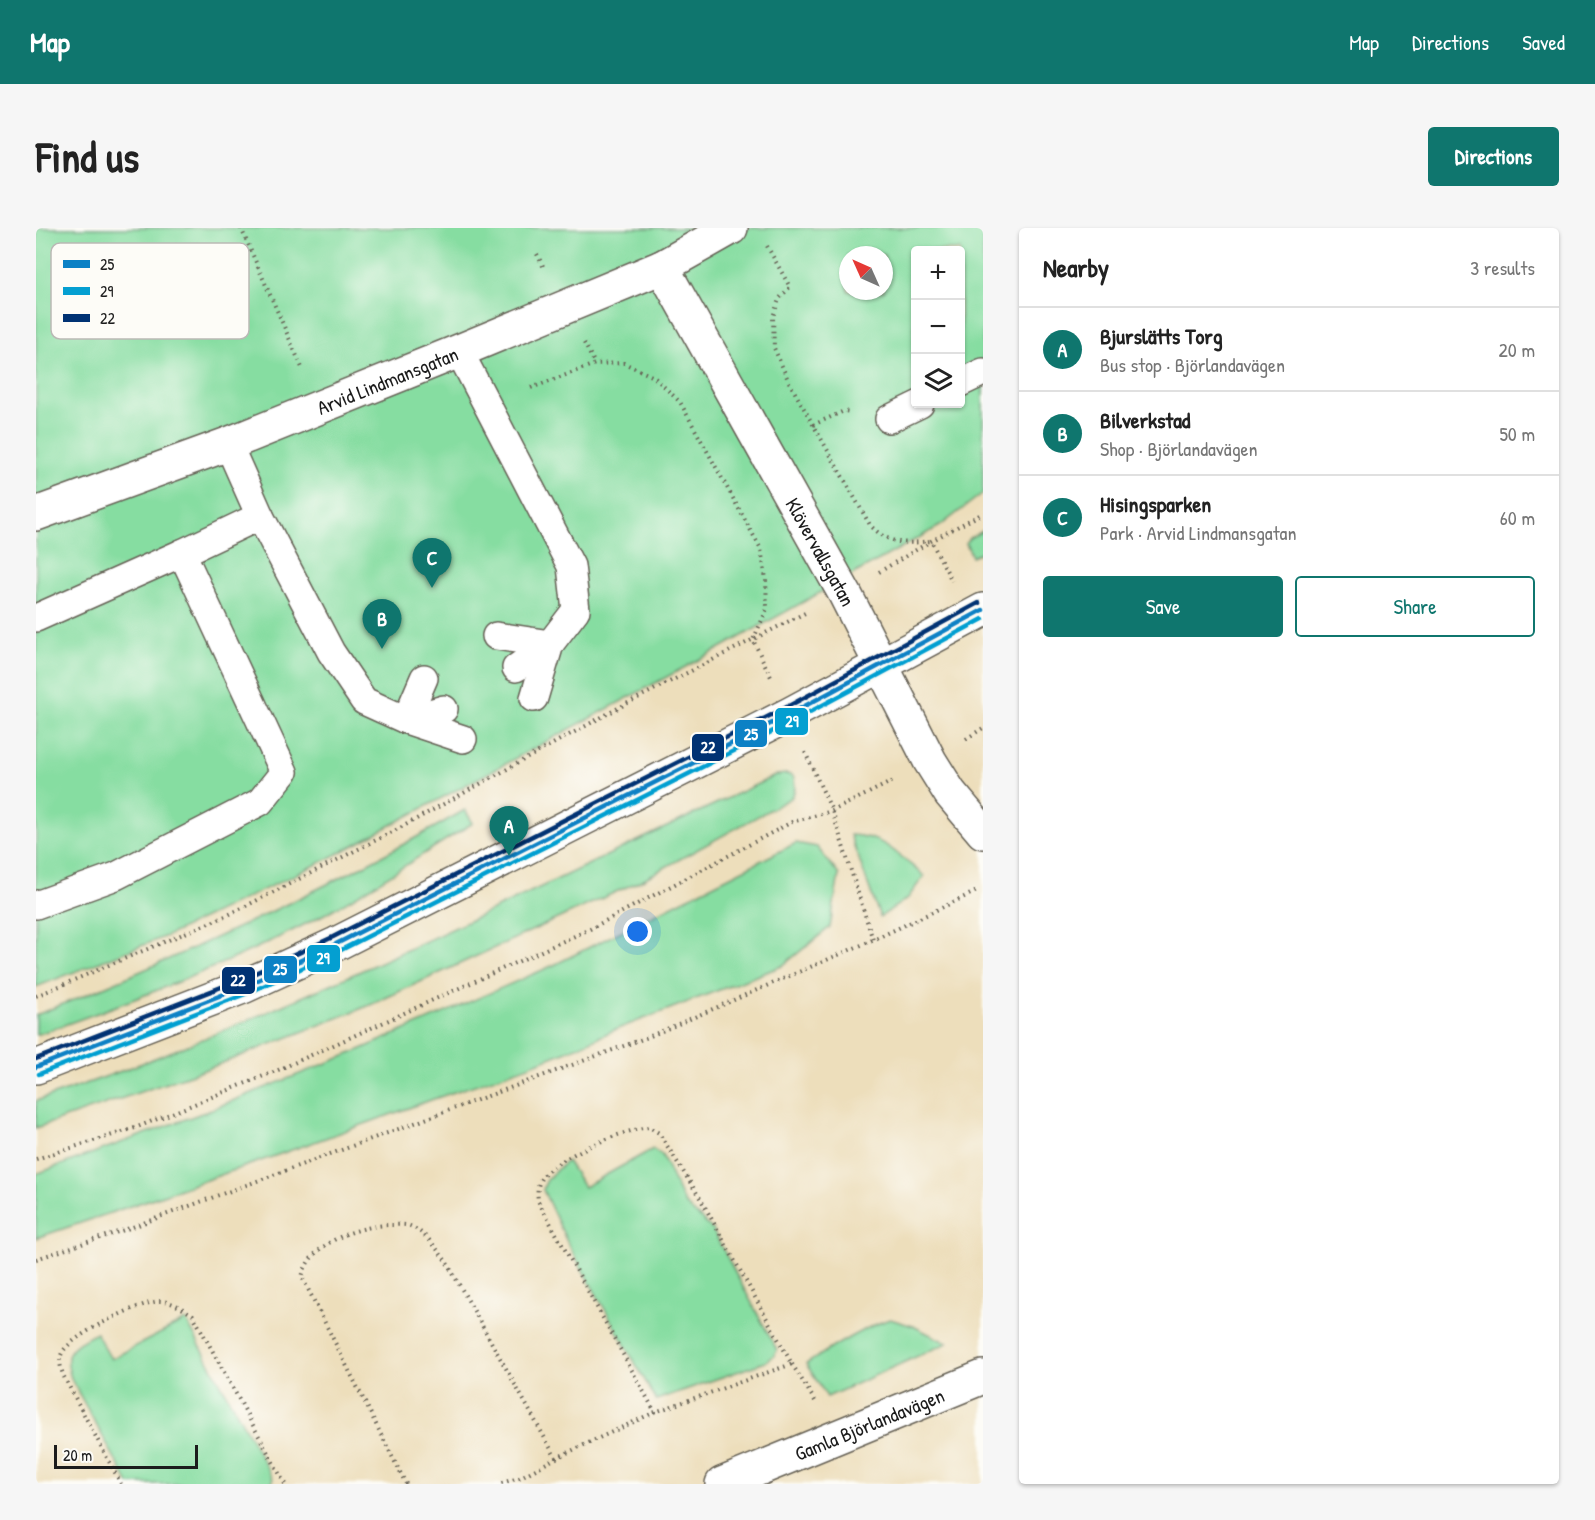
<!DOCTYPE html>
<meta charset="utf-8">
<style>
:root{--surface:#fff;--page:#f6f6f6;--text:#222;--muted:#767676;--line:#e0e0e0;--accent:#0f766e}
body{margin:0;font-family:"Patrick Hand",sans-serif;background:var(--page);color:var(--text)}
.controls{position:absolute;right:18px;top:18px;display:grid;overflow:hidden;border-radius:6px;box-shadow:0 2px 4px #0004}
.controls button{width:54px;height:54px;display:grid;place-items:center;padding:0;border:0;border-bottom:2px solid var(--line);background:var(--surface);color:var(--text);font:30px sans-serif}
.compass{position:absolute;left:803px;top:18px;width:54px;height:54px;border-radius:50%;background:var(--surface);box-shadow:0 2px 4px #0004;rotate:315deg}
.scale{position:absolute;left:18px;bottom:15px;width:144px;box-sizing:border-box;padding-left:6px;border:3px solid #1c1c1c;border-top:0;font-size:16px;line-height:21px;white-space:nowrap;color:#1c1c1c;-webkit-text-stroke:4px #fdfcf7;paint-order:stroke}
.you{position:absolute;left:602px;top:704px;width:21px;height:21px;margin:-15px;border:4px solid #fff;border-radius:50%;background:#1a73e8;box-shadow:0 0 0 9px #1a73e833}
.badge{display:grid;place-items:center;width:39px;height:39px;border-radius:50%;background:var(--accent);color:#fff;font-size:20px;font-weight:700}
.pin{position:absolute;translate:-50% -50px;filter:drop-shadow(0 2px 3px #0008)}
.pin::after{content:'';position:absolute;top:32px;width:21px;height:18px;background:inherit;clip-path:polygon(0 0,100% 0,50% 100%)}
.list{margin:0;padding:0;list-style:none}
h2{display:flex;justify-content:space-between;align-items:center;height:78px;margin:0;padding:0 24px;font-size:26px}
h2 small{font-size:20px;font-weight:400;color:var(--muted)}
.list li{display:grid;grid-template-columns:39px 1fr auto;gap:18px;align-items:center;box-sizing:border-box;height:84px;padding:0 24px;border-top:2px solid var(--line)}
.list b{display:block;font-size:22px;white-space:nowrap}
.list p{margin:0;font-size:20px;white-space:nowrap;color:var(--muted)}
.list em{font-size:20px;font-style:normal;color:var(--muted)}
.actions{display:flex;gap:12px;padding:18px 24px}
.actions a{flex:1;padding:14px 0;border:2px solid var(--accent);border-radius:6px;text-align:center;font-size:21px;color:var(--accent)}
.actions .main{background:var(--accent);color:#fff}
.icon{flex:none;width:33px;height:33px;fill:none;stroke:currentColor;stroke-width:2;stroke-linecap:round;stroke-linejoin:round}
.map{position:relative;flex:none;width:947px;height:1256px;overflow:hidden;border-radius:6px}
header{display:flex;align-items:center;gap:36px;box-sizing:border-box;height:84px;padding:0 30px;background:var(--accent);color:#fff}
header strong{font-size:28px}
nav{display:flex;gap:33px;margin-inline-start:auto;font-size:21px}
.intro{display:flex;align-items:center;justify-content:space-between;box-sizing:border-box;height:144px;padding:0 36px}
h1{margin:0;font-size:42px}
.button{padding:15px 27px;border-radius:6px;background:var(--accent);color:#fff;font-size:21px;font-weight:700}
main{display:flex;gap:36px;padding:0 36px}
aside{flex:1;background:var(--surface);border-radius:6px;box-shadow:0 2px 4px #0004}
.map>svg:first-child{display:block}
.green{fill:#86dda1;stroke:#517c5e;stroke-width:1.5;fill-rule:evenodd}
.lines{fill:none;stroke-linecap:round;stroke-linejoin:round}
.service-casing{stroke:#656054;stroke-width:30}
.minor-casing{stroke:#656054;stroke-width:36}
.tertiary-casing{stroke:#656054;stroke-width:36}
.path{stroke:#656054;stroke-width:4;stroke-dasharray:1.5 4.5;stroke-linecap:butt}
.service{stroke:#fff;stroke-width:27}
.minor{stroke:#fff;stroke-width:33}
.tertiary{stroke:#fff;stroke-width:33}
.bus-1-casing{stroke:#fdfcf7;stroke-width:9}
.bus-2-casing{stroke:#fdfcf7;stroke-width:9}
.bus-3-casing{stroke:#fdfcf7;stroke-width:9}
.bus-1{stroke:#0c81c5;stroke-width:4.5}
.bus-2{stroke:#049fd1;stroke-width:4.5}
.bus-3{stroke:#003273;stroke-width:4.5}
.labels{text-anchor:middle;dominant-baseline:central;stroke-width:5;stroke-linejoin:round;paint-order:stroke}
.street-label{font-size:20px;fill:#1c1c1c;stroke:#fdfcf7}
.key{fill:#fdfcf7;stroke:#bab9b5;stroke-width:1.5}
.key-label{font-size:16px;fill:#1c1c1c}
.line-badge{stroke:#fdfcf7;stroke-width:2}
.badge-label{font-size:16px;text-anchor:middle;font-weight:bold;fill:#fff}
</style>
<header>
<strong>Map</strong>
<nav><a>Map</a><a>Directions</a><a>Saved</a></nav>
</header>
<div class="intro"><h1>Find us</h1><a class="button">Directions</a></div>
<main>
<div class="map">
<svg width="947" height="1256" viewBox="0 0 947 1256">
<rect width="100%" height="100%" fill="#fdfcf7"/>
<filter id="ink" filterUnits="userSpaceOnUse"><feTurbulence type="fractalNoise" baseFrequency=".0167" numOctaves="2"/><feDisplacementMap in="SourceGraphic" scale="12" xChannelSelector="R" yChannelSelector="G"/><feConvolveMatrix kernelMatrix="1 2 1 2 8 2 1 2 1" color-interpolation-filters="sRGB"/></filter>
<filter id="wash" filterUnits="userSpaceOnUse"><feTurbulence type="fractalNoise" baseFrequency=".008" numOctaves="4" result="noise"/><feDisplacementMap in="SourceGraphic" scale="24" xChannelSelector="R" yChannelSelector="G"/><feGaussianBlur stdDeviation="1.35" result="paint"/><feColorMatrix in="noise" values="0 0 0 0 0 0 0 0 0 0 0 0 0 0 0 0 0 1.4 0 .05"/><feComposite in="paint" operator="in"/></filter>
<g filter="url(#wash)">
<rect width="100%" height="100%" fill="#eddebb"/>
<g class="green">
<path d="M 0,0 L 947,0 L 947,265 L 904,298 L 681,422 L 294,630 L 133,707 L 0,759 ZM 879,22 L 924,22 L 924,176 L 879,176 ZM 812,27 L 848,27 L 848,63 L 812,63 Z"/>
<polygon points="947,303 947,323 936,329 930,315 933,310"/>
<path d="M 751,546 L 757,548 C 760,557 760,562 755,570 L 606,652 L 332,778 L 171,841 L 0,900 L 0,873 C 40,859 80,846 119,830 C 331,747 535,643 741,547 Z"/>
<path d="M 429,582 L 437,595 C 386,626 337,660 285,688 C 194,736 97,773 0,807 L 0,787 C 149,727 290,662 429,582 Z"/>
<path d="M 814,607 C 849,608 862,627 888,648 L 872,670 L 844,689 Z"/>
<path d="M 760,615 L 781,619 L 803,647 L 794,699 L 746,738 L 576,803 C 514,833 446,854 381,877 C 255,923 128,967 0,1010 L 0,946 L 166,885 L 321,823 L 518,737 Z"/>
<path d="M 617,921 L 626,927 L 648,975 L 676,1001 L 741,1122 L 738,1128 L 729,1134 L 620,1172 L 532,1016 L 507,962 C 510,948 521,942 531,933 L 548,959 Z"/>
<path d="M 854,1091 L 877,1098 L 911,1115 L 791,1169 L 770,1136 C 797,1119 824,1101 854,1091 Z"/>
<path d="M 150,1092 L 237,1251 L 236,1256 L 93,1256 L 36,1153 C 25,1122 35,1119 60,1105 L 75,1131 Z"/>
</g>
</g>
<g filter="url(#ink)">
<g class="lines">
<defs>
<g id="service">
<polyline points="423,123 535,338 540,382 514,416 480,440"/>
<polyline points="924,155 947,144"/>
<polyline points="853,191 884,176"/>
<polyline points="192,216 224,288 295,424 328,473 370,492 408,481"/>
<polyline points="0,390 146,325"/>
<polyline points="460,408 514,416 498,470"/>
<polyline points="388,450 370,492 427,511"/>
<polyline points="0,677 80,648 224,574 248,544 146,325 224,288"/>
</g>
<g id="minor">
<path id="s1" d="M 626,39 L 809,366 L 894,533 L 914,565 L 947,604"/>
<path id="s2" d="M 0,286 L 192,216 L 423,123 L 626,39 L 695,0"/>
<path id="s3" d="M 686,1256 L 947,1149"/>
</g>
<polyline id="tertiary" points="0,839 209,758 300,716 752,487 947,382"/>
</defs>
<use href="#service" class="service-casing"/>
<use href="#minor" class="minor-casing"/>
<use href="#tertiary" class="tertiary-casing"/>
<g class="path">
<polyline points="205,0 267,142"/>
<path d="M 731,18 L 754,59 L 743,71 L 737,89 L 738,120 L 753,154 L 834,297 C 853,317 869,316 895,313 L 916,353"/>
<polyline points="501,26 509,42"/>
<polyline points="548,115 559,136"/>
<polyline points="495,160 559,136 588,135 618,149 644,174 725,321 730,351 731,381 717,412 735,449"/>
<polyline points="777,197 808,183 815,184"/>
<polyline points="843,344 895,313 947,285"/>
<polyline points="930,511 947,500"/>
<polyline points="769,524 796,583 837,712"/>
<polyline points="0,768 192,687 364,600 584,479 771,384"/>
<polyline points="0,931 99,900 240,843 554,701 756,594 796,583 859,552"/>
<polyline points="0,1031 91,1001 612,809 837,712 941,663"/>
<polyline points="756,1136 779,1173"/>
<path d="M 520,1230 L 619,1184 L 502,973 C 501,963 501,954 508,947 C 526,927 587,902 613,899 L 623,905 L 664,970 L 756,1136 L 619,1184"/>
<path d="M 85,1256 L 27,1147 C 25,1139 22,1133 26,1125 C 35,1107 102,1075 123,1073 C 136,1073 147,1081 157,1087 L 249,1256"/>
<path d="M 370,1256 L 266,1049 C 274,1014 324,997 356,997 C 361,997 369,996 374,998 C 390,1005 400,1020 410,1033 L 520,1230 L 483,1250 L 462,1256"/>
</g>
<use href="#service" class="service"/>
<use href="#minor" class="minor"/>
<use href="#tertiary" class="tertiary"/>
<defs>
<polyline id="bus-1" points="0,839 209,758 300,716 752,487 947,382"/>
<polyline id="bus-2" points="3,846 212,765 303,723 755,494 947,391"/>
<polyline id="bus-3" points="0,831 206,751 297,709 749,480 943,375"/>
</defs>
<use href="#bus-1" class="bus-1-casing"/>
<use href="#bus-2" class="bus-2-casing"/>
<use href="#bus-3" class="bus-3-casing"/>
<use href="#bus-1" class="bus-1"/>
<use href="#bus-2" class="bus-2"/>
<use href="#bus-3" class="bus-3"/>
</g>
</g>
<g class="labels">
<g class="street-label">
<text stroke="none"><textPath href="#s2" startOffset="376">Arvid Lindmansgatan</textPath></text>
<text stroke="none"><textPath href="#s1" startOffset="326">Klövervallsgatan</textPath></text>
<text stroke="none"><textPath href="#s3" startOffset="159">Gamla Björlandavägen</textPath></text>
</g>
</g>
<rect x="15" y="15" width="198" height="96" rx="9" class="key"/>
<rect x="27" y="32" width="27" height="8" fill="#0c81c5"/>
<rect x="27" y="59" width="27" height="8" fill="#049fd1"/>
<rect x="27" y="86" width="27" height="8" fill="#003273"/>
<g class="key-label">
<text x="64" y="42">25</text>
<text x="64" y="69">29</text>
<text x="64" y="96">22</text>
</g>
<g class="line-badge">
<rect x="738" y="479" width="35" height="29" rx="6" fill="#049fd1"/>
<rect x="698" y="491" width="34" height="29" rx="6" fill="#0c81c5"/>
<rect x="655" y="505" width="34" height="29" rx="6" fill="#003273"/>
<rect x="270" y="716" width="35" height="29" rx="6" fill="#049fd1"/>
<rect x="227" y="727" width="35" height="29" rx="6" fill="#0c81c5"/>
<rect x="185" y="738" width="35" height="29" rx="6" fill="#003273"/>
</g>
<g class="badge-label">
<text x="756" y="499">29</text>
<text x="715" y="512">25</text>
<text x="672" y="525">22</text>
<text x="287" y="736">29</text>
<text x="244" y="747">25</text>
<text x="202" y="758">22</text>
</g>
</svg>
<div class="controls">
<button>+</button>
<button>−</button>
<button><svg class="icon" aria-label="layers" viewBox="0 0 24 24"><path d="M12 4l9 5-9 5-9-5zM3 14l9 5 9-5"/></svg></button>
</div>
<svg class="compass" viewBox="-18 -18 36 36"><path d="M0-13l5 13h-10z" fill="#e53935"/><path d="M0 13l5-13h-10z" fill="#767676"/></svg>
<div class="scale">20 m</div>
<div class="you"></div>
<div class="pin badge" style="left:473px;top:628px">A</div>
<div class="pin badge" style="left:346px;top:421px">B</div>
<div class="pin badge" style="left:396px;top:360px">C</div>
</div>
<aside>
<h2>Nearby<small>3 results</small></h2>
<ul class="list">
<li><span class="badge">A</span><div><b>Bjurslätts Torg</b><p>Bus stop · Björlandavägen</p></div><em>20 m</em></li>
<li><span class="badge">B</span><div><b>Bilverkstad</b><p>Shop · Björlandavägen</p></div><em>50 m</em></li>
<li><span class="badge">C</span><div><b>Hisingsparken</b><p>Park · Arvid Lindmansgatan</p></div><em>60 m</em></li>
</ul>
<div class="actions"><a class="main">Save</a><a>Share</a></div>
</aside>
</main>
